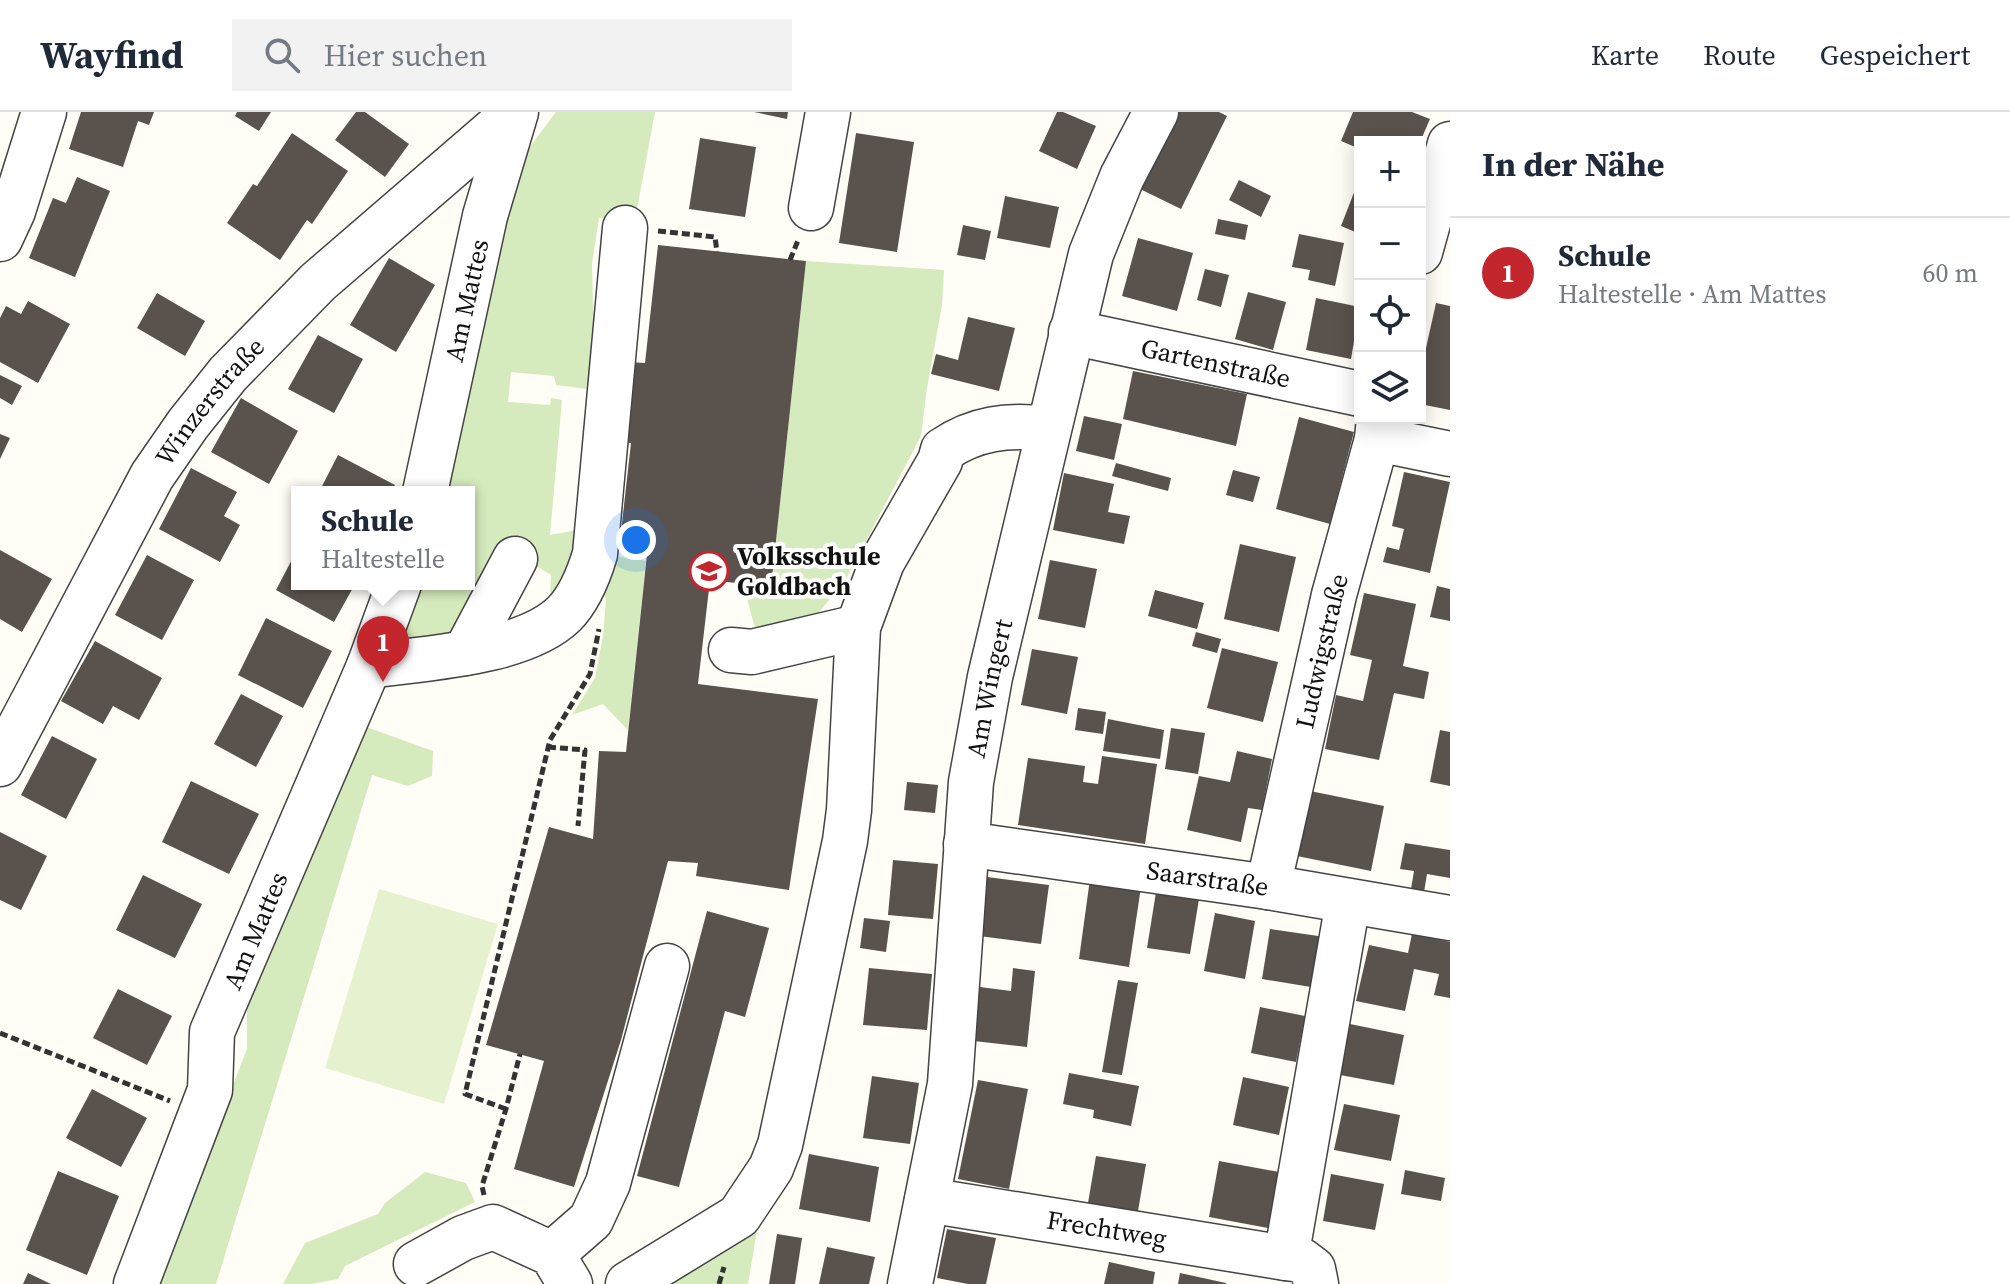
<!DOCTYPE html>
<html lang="de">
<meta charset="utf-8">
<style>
:root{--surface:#fff;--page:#f2f2f3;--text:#1f2937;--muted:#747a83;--line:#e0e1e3;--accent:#c4262e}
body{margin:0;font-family:"Source Serif 4",serif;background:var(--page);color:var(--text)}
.controls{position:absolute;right:24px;top:24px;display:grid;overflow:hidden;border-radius:0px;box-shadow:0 4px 20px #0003}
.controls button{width:72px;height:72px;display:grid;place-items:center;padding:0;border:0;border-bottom:2px solid var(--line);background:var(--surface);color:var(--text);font:40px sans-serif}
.you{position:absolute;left:636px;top:428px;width:28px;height:28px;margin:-20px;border:6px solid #fff;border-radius:50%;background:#1a73e8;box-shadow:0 0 0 12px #1a73e833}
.badge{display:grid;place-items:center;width:52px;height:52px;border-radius:50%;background:var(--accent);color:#fff;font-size:26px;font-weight:700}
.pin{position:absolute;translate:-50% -66px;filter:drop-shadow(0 2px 4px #0008)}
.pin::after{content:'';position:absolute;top:42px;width:28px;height:24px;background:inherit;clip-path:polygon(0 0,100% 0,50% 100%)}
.popup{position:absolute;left:291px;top:374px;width:184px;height:104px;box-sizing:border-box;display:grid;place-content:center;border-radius:0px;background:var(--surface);filter:drop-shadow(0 2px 6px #0005);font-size:26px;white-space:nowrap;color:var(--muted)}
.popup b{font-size:30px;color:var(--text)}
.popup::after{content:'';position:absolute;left:50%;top:100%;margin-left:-16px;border:16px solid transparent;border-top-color:var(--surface)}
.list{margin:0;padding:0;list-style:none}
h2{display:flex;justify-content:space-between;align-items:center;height:104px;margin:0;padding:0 32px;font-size:34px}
h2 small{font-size:26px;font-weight:400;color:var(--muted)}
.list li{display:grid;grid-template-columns:52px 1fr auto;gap:24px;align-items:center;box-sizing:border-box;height:112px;padding:0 32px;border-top:2px solid var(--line)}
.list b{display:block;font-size:30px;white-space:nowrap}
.list p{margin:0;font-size:26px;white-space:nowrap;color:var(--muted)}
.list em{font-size:26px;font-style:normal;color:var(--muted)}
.icon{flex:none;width:44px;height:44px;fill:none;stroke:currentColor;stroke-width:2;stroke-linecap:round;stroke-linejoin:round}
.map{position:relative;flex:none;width:1450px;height:1172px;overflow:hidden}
header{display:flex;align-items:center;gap:48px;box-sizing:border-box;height:112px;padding:0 40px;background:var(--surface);border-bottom:2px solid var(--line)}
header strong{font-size:38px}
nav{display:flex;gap:44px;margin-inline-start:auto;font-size:28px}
.search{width:560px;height:72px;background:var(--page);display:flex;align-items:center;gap:20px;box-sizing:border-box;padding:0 28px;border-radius:0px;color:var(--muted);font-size:30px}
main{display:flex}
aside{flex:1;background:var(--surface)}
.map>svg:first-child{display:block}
.green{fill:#d5ebbd}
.pitch{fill:#e6f2cf}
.building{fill:#5a524d}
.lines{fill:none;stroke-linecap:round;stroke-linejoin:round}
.minor-casing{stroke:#444;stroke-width:47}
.path{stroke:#333;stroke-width:5;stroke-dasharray:8 4;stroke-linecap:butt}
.minor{stroke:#fff;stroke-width:44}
.labels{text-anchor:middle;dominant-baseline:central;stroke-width:8;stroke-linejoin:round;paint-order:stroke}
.street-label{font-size:26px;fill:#111;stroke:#fff}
.poi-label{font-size:26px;font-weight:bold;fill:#111;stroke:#fff;text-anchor:start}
</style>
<header>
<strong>Wayfind</strong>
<div class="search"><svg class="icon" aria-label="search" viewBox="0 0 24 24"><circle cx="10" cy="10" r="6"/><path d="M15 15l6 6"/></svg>Hier suchen</div>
<nav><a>Karte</a><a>Route</a><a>Gespeichert</a></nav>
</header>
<main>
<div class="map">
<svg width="1450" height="1172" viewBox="0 0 1450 1172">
<rect width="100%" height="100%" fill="#fffdf5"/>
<g class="green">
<polygon points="556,0 655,0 635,108 599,106 592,151 595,273 587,277 556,273 554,264 511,260 508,290 550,293 551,286 562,288 550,423 577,418 579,450 550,487 551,463 527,448 531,429 512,424 475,499 443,527 411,534 406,515 419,472 469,472 469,380 446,380 506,97 519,70 529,36"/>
<polygon points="806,149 944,158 942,193 927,276 921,324 846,467 808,514 756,520 747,487 750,473 771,474"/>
<polygon points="608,443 646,449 628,618 603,592 572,603 595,566 603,524 606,488 598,467"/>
<polygon points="358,612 433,639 432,664 408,674 372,663 216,1172 156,1172 247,937 247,892"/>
<polygon points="425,1060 466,1071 475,1090 345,1154 338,1167 312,1172 283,1172 305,1131 378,1102 385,1091"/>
<polygon points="759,1107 748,1172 651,1172"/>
</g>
<polygon class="pitch" points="379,777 498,812 444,992 325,956"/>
<g class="building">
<polygon points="81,0 154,0 149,13 138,9 123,55 69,37"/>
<polygon points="237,0 271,0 259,19 235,4"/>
<polygon points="356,0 365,0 409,32 385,65 335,28"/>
<polygon points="754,0 788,0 787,7"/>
<polygon points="1057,0 1063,0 1096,14 1077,57 1039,39"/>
<polygon points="1177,0 1219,0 1227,4 1181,97 1140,77"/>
<polygon points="1353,0 1412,0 1430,7 1420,30 1360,30 1360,37 1341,29"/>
<polygon points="292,21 348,59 312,112 307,108 280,148 227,111 253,72 257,74"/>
<polygon points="856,21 914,30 897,140 839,131"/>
<polygon points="700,26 756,35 745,105 689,97"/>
<polygon points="77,65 110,79 75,165 29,146 53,86 66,91"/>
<polygon points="1360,65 1360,122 1341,114"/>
<polygon points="1239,68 1271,84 1261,105 1229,88"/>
<polygon points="1005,84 1059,95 1050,136 997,126"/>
<polygon points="1218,107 1248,113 1245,128 1215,122"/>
<polygon points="963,113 991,119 985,148 957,143"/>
<polygon points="1299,122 1344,131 1335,174 1308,168 1310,158 1292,155"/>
<polygon points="1138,126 1193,141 1177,199 1122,184"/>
<polygon points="658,133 806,149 771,475 710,468 698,572 818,587 789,778 696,764 698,751 668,749 621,928 574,1075 514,1057 544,949 486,933 549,715 593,727 599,639 626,640 648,433 620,429 631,331 618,329 629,250 645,251"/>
<polygon points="389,146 435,173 396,240 350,213"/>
<polygon points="1205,157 1229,163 1221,195 1197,188"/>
<polygon points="1248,180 1286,190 1273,238 1235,227"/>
<polygon points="157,181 205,209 185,244 137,216"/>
<polygon points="1316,186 1360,195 1351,247 1306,238"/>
<polygon points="28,189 70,212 38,271 0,250 0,206 6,194 21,202"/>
<polygon points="1436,191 1450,194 1450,298 1420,292 1420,263"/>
<polygon points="968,205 1015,216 999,279 931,262 936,242 958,248"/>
<polygon points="318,223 363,247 334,301 288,277"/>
<polygon points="1133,259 1247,282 1236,334 1123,307"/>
<polygon points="0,263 22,274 12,293 0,286"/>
<polygon points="241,286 298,319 269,372 211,340"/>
<polygon points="1084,304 1122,312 1114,348 1076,339"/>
<polygon points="1299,305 1354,320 1330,412 1276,397"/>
<polygon points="0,322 10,326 0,347"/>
<polygon points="338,343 395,373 391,380 319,380"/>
<polygon points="1116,351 1171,366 1168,379 1112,364"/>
<polygon points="191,356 237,380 224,404 240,413 220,450 159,417"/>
<polygon points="1233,358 1260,365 1253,390 1226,383"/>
<polygon points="1404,360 1450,370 1430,461 1383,450 1387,435 1399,438 1404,417 1392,414"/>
<polygon points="1064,361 1114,372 1108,400 1130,404 1124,432 1053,418"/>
<polygon points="1240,432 1296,445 1279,520 1224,507"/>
<polygon points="0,438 52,467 22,520 0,507"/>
<polygon points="297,438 297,472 355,472 334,510 276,478"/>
<polygon points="147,443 194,468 162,528 115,503"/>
<polygon points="1050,448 1097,457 1085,516 1038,507"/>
<polygon points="1437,474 1450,477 1450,509 1430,505"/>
<polygon points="1155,478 1204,491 1197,517 1148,504"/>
<polygon points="1364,481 1416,492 1403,554 1429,560 1424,587 1394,581 1379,648 1325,637 1336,583 1363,589 1372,548 1350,543"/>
<polygon points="266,506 332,539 303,596 238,563"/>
<polygon points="1196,520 1221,527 1217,541 1192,534"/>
<polygon points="95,529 162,566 139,608 113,594 103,612 61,589"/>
<polygon points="1222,536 1278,550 1263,610 1207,596"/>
<polygon points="1032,537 1078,545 1067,602 1021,593"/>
<polygon points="241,582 283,604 256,655 214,632"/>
<polygon points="1078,596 1106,600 1103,622 1075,618"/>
<polygon points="1108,607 1164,618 1160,647 1103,639"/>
<polygon points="1171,616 1205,621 1198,662 1165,657"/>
<polygon points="1440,618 1450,620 1450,674 1430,670"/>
<polygon points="52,624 97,647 66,707 21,683"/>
<polygon points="1237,639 1272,647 1262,698 1248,696 1241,730 1187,718 1199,664 1230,670"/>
<polygon points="1102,644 1157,652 1145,732 1018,713 1028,646 1085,654 1083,670 1098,672"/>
<polygon points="191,669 259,702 229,762 162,730"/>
<polygon points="907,670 938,673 935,701 904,698"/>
<polygon points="1310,679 1384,694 1371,759 1297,744"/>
<polygon points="0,720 47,744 21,798 0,788"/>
<polygon points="1405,731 1450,738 1450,766 1427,762 1424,780 1411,777 1414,759 1400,757"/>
<polygon points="893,748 938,752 933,807 888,803"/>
<polygon points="143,763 202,792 175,846 116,818"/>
<polygon points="987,765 1049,773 1041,832 979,824"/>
<polygon points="1090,767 1141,775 1129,855 1079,847"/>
<polygon points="1157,774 1200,781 1190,842 1147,836"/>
<polygon points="707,799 769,816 745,905 725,899 679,1075 637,1064"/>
<polygon points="1215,801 1255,809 1245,867 1204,859"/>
<polygon points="864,806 890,809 886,840 860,836"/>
<polygon points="1270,817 1325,825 1317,876 1262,867"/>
<polygon points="1412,822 1450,830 1450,886 1434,883 1439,862 1414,857 1405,899 1356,889 1369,833 1408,841"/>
<polygon points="869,856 932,862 927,918 863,913"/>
<polygon points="1013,856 1035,859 1027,935 974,929 980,875 1011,879"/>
<polygon points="1118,868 1138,871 1122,963 1102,960"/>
<polygon points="118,877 172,904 147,953 93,926"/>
<polygon points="1260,895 1305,904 1296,950 1251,941"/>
<polygon points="1350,912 1404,923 1394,973 1340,963"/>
<polygon points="1069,961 1139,974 1131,1014 1093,1006 1094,998 1063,992"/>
<polygon points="872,964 919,971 910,1032 863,1026"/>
<polygon points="1243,965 1289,975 1279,1023 1233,1013"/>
<polygon points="978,968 1028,977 1009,1077 958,1067"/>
<polygon points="92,977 147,1006 121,1055 66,1026"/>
<polygon points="1344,992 1400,1003 1391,1049 1334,1038"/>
<polygon points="809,1042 879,1055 870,1110 799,1097"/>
<polygon points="1096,1044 1146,1052 1138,1099 1088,1091"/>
<polygon points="1219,1049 1279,1060 1268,1116 1209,1105"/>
<polygon points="1405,1058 1445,1066 1441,1089 1401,1082"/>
<polygon points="58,1059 119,1084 87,1163 26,1138"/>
<polygon points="1331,1062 1384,1072 1375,1118 1323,1109"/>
<polygon points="947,1117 996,1126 986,1172 968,1172 937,1166"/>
<polygon points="777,1122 802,1126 795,1172 769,1172"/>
<polygon points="827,1135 875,1145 869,1172 819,1172"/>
<polygon points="1109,1150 1155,1160 1153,1172 1104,1172"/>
<polygon points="28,1161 51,1172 23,1172"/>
<polygon points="1180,1161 1226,1171 1226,1172 1178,1172"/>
</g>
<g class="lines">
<defs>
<g id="minor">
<polyline points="811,96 828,0"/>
<polyline points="0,127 13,99 44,0"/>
<polyline points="1420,140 1450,32"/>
<path id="s1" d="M 1071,220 L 1360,282"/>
<polyline points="1377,327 1450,342"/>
<path id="s2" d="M 425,380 L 485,104 L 516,0"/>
<polyline points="731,538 752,540 858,515"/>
<polyline points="465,541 515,447"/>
<path d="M 369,554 C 424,546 523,542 564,502 C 580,486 589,462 595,442 L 625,116"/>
<path id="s3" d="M 0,652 L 152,364 L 188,312 L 228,262 L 318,170 L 515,0"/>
<path id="s4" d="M 966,732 L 1268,775 L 1450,806"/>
<path id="s5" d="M 1268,775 L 1334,483 L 1377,327 L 1379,306"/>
<path id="s6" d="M 927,1088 L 1286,1146"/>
<polyline points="552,1142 591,1108 608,1071 667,854"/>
<polyline points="416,1152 463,1126 493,1115 552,1142 570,1172"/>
<path id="s7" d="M 136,1172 L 210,978 L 212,920 L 369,554 L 399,472"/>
<path d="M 628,1172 L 739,1104 L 771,1056 L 780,1033 L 845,729 L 849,698 L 858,515 L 882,450 L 940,349 L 943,338 C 975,316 1008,312 1047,317"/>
<path id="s8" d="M 910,1172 L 950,972 L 971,670 L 990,565 L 1091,142 L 1122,65 L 1156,0"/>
<polyline points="1316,1172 1313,1157 1301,1148 1286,1146 1348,790"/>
</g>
</defs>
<use href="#minor" class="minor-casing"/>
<g class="path">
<polyline points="658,119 715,125 717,140"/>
<polyline points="790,148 799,126"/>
<polyline points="548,635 585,638 578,714"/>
<polyline points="0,921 170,989"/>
<polyline points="506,997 465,982 550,628 590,562 599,517"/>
<polyline points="484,1083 482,1074 506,997 520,942"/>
<polyline points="719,1172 724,1155"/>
</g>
<use href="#minor" class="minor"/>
</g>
<defs>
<symbol id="school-ring" viewBox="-11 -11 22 22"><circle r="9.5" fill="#fff" stroke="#c4262e" stroke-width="1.5"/><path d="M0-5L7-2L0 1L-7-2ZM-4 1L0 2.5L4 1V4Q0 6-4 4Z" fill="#c4262e"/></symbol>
</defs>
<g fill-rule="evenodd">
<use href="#school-ring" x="687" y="437" width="44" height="44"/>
</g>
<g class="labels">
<g class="street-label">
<text stroke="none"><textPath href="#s2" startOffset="196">Am Mattes</textPath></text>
<text stroke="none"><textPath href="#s1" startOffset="148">Gartenstraße</textPath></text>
<text stroke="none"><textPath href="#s3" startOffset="420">Winzerstraße</textPath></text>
<text stroke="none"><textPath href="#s5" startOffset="242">Ludwigstraße</textPath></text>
<text stroke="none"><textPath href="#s8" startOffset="602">Am Wingert</textPath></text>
<text stroke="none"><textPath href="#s4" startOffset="244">Saarstraße</textPath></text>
<text stroke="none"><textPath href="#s7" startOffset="376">Am Mattes</textPath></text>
<text stroke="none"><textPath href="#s6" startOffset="182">Frechtweg</textPath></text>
</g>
<g class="poi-label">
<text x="737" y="444">Volksschule<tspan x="737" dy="30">Goldbach</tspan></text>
</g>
</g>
</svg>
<div class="controls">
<button>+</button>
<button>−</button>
<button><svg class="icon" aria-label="locate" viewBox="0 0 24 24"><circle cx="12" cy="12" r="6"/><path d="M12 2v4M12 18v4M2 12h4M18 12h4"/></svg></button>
<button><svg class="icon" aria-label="layers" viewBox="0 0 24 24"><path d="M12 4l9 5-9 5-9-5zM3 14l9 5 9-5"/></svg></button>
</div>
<div class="you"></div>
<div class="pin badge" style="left:383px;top:570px">1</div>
<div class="popup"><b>Schule</b>Haltestelle</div>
</div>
<aside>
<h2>In der Nähe<small></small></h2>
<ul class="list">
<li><span class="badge">1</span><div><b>Schule</b><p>Haltestelle · Am Mattes</p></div><em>60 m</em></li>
</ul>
</aside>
</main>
